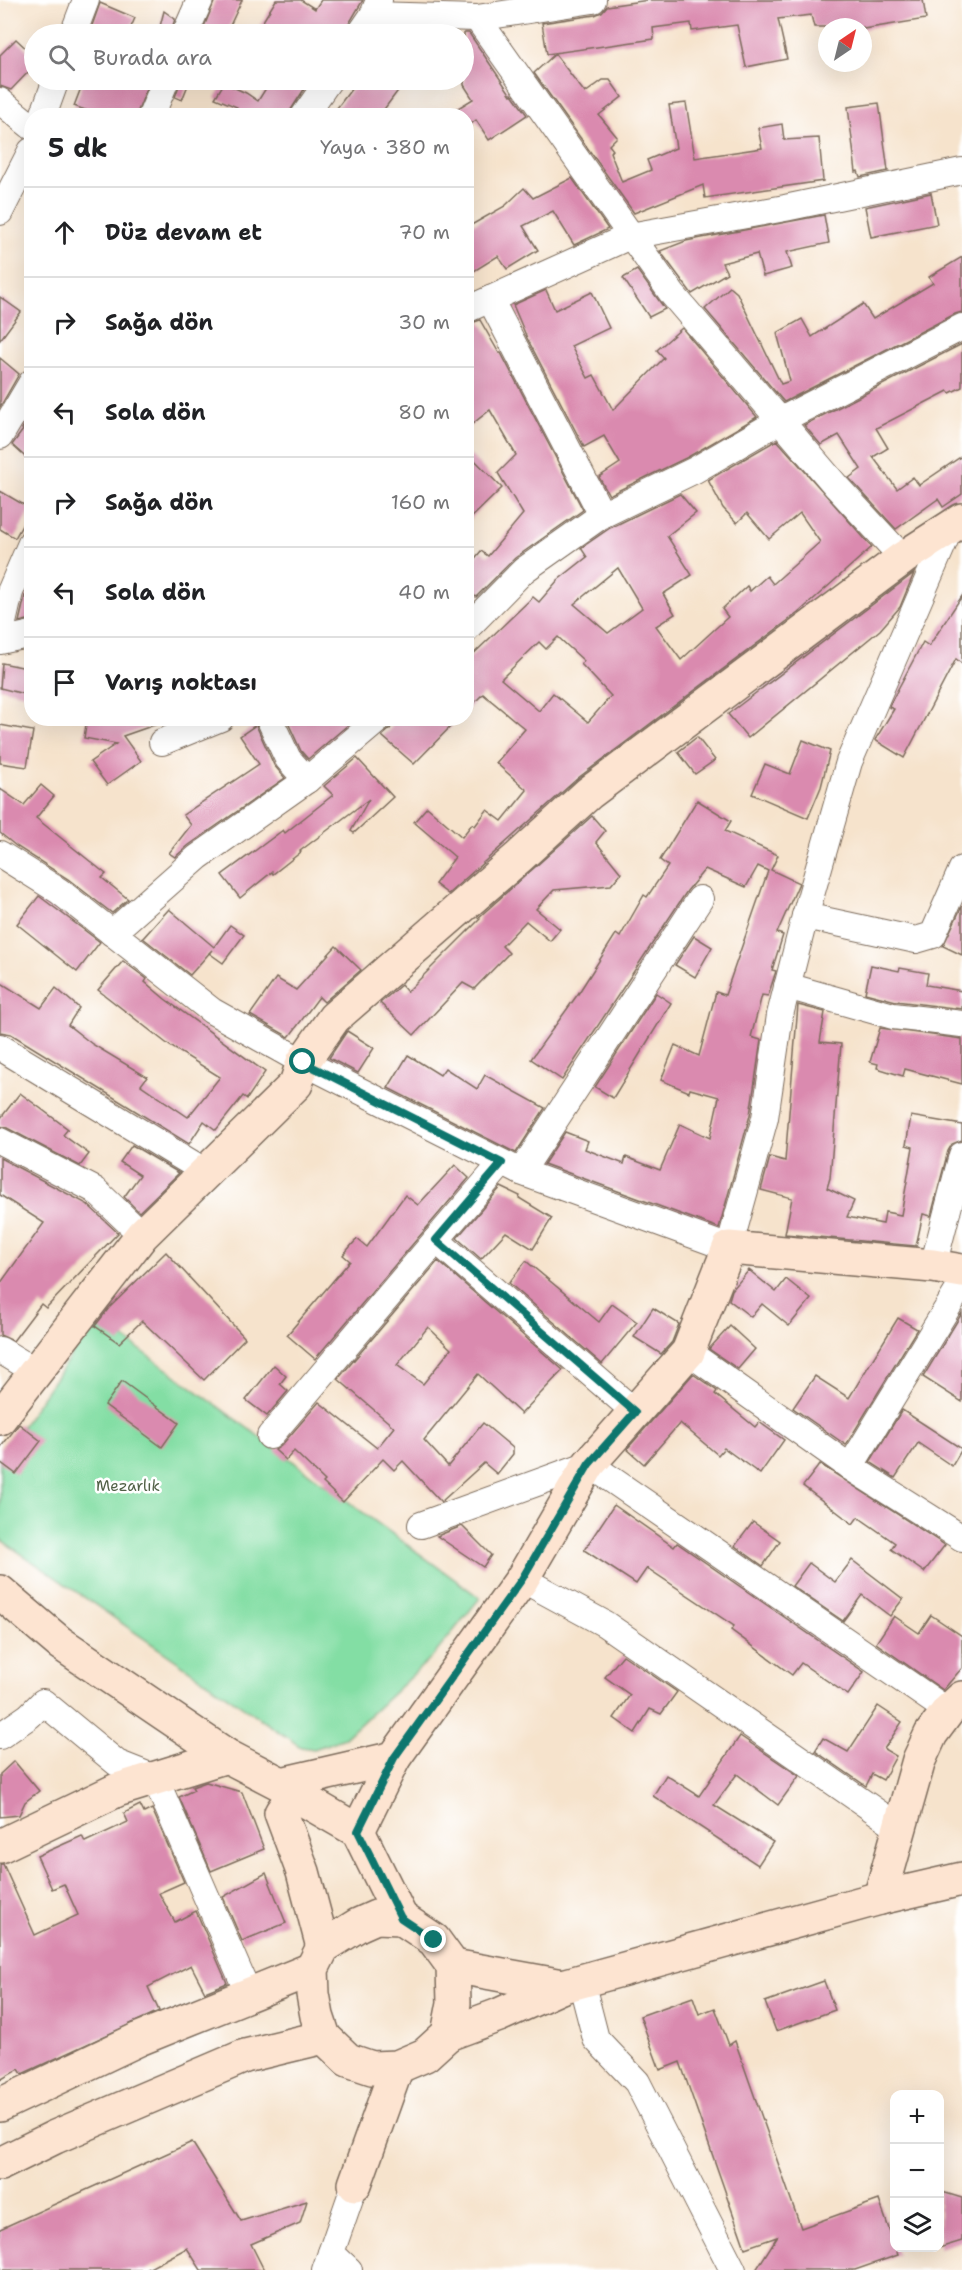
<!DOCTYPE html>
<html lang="tr">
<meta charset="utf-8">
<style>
:root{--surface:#fff;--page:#f2f2f2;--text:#202124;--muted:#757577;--line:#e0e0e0}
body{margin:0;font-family:"Shantell Sans",sans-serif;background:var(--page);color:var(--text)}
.controls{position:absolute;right:18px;bottom:18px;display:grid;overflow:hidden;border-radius:12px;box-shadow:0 6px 24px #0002}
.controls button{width:54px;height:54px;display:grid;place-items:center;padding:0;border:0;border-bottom:2px solid var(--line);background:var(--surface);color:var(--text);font:30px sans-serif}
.compass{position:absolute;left:818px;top:18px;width:54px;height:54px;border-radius:50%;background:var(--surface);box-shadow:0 6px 24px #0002;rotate:35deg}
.stop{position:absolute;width:18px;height:18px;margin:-14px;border:4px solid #0f766e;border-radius:50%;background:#fff}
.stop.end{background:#0f766e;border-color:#fff;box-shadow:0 2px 6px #0008}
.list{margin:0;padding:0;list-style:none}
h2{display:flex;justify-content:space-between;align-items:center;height:78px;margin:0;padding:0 24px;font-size:26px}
h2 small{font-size:20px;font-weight:400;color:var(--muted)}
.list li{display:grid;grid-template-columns:39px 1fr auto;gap:18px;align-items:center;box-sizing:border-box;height:90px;padding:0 24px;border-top:2px solid var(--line)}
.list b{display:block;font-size:22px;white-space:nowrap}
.list em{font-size:20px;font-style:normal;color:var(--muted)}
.icon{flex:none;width:33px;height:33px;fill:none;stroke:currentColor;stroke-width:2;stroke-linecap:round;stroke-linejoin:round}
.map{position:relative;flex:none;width:962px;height:2270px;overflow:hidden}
.search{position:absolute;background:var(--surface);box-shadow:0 6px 24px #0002;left:24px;top:24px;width:450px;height:66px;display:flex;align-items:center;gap:15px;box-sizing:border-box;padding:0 21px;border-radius:33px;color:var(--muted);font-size:22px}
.panel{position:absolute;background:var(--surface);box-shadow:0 6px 24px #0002;left:24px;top:108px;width:450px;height:618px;border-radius:24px}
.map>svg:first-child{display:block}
.green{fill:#83dea4;stroke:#5f8461;stroke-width:1.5}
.building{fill:#da8aaf;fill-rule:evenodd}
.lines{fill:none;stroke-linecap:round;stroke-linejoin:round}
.street-casing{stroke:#7c6b5b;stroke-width:28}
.secondary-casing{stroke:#7c6b5b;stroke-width:36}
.street{stroke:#fff;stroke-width:26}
.secondary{stroke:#fde4d1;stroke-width:33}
.route{stroke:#0f766e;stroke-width:8}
.labels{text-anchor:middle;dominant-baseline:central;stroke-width:5;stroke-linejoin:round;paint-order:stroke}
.park-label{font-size:15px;fill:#516046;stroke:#fff}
</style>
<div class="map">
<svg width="962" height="2270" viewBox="0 0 962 2270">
<rect width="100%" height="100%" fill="#fff"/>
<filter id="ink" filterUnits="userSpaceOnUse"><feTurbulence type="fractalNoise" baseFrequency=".0167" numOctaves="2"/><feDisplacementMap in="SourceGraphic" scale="12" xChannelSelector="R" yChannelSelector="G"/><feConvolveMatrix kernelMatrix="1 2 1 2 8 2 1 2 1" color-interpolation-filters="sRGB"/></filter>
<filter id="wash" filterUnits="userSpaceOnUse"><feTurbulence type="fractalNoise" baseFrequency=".008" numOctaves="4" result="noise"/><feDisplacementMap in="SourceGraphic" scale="24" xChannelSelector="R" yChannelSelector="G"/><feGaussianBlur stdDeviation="1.35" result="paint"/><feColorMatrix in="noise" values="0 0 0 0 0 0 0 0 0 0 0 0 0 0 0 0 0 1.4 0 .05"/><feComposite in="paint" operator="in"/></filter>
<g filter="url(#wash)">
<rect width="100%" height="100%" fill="#f6e3cc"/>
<polygon class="green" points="97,1318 480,1598 435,1654 345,1738 314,1749 301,1747 0,1539 0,1458"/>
<g id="blocks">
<g class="building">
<polygon points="215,0 242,0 226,34 201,34"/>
<polygon points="276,0 301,0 315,9 321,0 363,0 343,34 255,34"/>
<polygon points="649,0 923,0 926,19 863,29 863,27 814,27 811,15 778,19 787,59 746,67 737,25 692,31 691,23 653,28 654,39 547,54 542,23 595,15 602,12 607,6"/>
<polygon points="100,3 135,18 128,34 89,34"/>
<polygon points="164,11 175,19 170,34 158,34"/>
<polygon points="464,33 469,33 511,95 512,94 527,115 489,140 476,120 466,128 466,116 445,116 473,99 464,85"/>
<polygon points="16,39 34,56 34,66 11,90 0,86 0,55"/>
<polygon points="555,54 585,93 603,80 610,80 622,97 599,115 617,137 609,145 613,150 610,152 622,182 651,170 647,160 676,148 669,105 686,103 695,158 762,148 758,128 782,124 784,140 819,138 823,181 705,198 703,185 634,213 534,73"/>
<polygon points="84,80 150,80 136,116 87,116 88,111 74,106"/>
<polygon points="181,80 190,80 182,100 175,97"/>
<polygon points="271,80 310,80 287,116 231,116 237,107 215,98 224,83 246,93 258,101"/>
<polygon points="358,80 406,80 379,116 331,116"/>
<polygon points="879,103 888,171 860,177 858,171 856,172 848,107"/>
<polygon points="572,178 608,229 574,245 553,211 523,226 538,250 507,269 498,256 466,276 466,228 505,206 524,188 533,198"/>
<polygon points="931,193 937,224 871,237 865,207"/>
<polygon points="824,215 829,243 787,252 792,268 763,276 757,254 722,263 727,273 692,294 660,251 686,241"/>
<polygon points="962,257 962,312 955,314 784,402 705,309 730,287 737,293 781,384 790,381 777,333 802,319 812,337 863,304 873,319 933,283 929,277"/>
<polygon points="637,270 665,309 649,317 623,278"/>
<polygon points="546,290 555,310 592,292 609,328 571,346 588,378 594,375 613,410 664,358 657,350 682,328 757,417 688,457 609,495 599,477 620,463 604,436 584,447 527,338 513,305"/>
<polygon points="0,297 21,312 0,340"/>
<polygon points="480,320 499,353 501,353 583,510 515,558 476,597 466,589 466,569 481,551 488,556 523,514 498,473 516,455 490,410 466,429 466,325"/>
<polygon points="962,344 962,387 950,393 948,391 876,428 888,448 873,457 897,489 913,477 919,485 962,456 962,494 943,507 938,499 896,529 849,478 861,469 839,435 821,445 804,425"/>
<polygon points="0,358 19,374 0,407"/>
<polygon points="32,412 32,463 12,445 23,430 22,429"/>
<path d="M 777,440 L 872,547 L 798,613 L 578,778 L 448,894 L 435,884 L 455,857 L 414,822 L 427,807 L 462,837 L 472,824 L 475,826 L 487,810 L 502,821 L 527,790 L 496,763 L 525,729 L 483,694 L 466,711 L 466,661 L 533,597 L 539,602 L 558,580 L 587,557 L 581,548 L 610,528 L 680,494 L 696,513 L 667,536 L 692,575 L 663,594 L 675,614 L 656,626 L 681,660 L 728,617 L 722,609 L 747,586 L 750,591 L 767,576 L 773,584 L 820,542 L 800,513 L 769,539 L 747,513 L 737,523 L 723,508 L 708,480 ZM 618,568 L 642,608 L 608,633 L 574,604 ZM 558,637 L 584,661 L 581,664 L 611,696 L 588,722 L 553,693 L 539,711 L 501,679 L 539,642 L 546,649 Z"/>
<polygon points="466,451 502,488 466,523"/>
<polygon points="0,491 31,509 15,538 0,529"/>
<polygon points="914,573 900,607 880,630 748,738 728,714"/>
<polygon points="32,595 32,619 19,622 25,596"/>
<polygon points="962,596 962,664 956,659 904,758 875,740 894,709 889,707 890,704 923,642 929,646"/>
<polygon points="2,663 32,669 32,696 0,688"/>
<polygon points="87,718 166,718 166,721 123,736 141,761 107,785 90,762 116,744 84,738"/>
<polygon points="286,718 356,718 308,759 301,751"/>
<polygon points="395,718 459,718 414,764 382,736 390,729"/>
<polygon points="0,725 33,731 27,767 0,763"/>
<polygon points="256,725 274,765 285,778 189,845 175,857 169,853 191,825 183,815 259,764 240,736"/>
<polygon points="697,737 715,760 695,774 678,752"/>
<polygon points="803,740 830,751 821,787 808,818 752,794 765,764 790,774"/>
<polygon points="357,758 393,797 354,833 351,831 369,799 300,851 301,852 273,874 272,872 240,898 222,875 283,830 285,833 333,795 324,786"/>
<polygon points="41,785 54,796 36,818 106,874 102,878 128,899 112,913 68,879 16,846 0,833 0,789 24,805"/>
<polygon points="697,800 731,821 725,831 778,855 771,870 799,883 777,933 783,935 772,970 776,971 768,996 762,995 751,1037 761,1040 750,1115 719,1228 544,1164 565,1132 588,1141 585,1149 624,1164 626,1157 660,1170 680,1124 710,1138 719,1097 690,1089 689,1092 661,1080 675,1045 699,1056 716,992 725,995 768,871 758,866 746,887 705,869 687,891 562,1080 531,1059 578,994 616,934 620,937 644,895 647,897 668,866 660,860"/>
<polygon points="592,816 605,831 596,842 621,873 611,885 554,890 536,909 560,929 550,941 526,921 502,946 509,953 474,989 463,983 414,1035 380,1003 401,985 407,992 480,919 478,918"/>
<polygon points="39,896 100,942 77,972 17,924"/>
<polygon points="962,906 962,955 943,946"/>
<polygon points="169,909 214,947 230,925 244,935 223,963 209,953 212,950 190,975 143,938"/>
<polygon points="694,936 712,947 695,977 675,965"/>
<polygon points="336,946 361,970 324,1002 319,997 289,1037 250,1015 276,978 296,990"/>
<polygon points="123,961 147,979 145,982 165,999 265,1072 247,1099 243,1096 216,1130 204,1121 189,1144 11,1034 0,1032 0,982 41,1008 56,988 79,1008 68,1025 92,1044 147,1077 141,1085 188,1117 220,1077 170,1046 98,990"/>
<polygon points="871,965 899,971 900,968 928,973 926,985 962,991 962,1009 896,1001 865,993"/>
<polygon points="656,993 671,1003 613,1098 595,1087"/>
<polygon points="798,1005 825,1012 820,1042 841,1044 830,1178 827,1188 854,1201 847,1217 883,1224 885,1212 901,1215 913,1147 906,1145 911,1116 962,1125 962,1140 952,1144 948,1151 931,1216 923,1214 916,1246 785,1234 792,1198 761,1190 770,1157 785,1161"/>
<polygon points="880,1028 962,1039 962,1084 905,1069 903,1076 877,1068 878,1064 870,1062"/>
<polygon points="347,1031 374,1048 358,1073 329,1058"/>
<polygon points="408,1055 440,1075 445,1068 477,1089 485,1075 545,1108 516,1153 388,1088"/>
<polygon points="20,1093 68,1129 63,1135 89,1154 80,1166 7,1128 0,1126 0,1119"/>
<polygon points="132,1145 179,1173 139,1212 124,1197 140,1175 120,1162"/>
<polygon points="0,1158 87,1204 118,1233 46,1308 41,1304 13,1341 0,1335 0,1284 44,1223 0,1195"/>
<polygon points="455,1165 469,1178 315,1359 287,1335 350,1261 343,1255 357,1239 367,1247 405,1195 418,1205"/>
<polygon points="501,1187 520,1196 519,1198 552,1218 533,1249 506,1232 481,1259 457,1238"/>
<polygon points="166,1252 245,1338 204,1380 142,1321 119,1343 95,1326 109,1308"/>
<path d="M 438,1261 L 563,1370 L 521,1414 L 478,1374 L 424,1440 L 448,1466 L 483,1423 L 513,1448 L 513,1454 L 497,1474 L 484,1463 L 441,1502 L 403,1461 L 394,1470 L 383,1459 L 343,1502 L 323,1483 L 325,1481 L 294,1451 L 286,1460 L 275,1450 L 281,1446 L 319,1402 L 377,1448 L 394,1427 L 338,1379 ZM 428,1327 L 451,1349 L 423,1384 L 397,1365 Z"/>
<polygon points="526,1261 599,1322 612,1304 637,1322 602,1364 509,1283"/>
<polygon points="749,1270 776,1292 786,1279 811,1299 789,1326 762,1304 751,1317 729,1300 732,1290"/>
<polygon points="653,1308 679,1324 672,1342 661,1354 634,1337"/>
<polygon points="962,1313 962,1402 923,1377"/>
<polygon points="898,1318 917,1329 846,1445 793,1408 815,1376 849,1398"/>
<polygon points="730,1326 755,1349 738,1369 709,1349"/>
<polygon points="274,1365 286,1376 280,1384 288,1391 267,1416 246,1400"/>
<polygon points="693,1374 717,1391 715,1394 755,1427 759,1422 784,1440 760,1474 724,1448 718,1455 680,1423 644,1464 627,1449"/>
<polygon points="122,1381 179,1423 162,1447 105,1405"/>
<polygon points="902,1410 962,1449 952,1466 918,1443 895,1478 870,1462"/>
<polygon points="19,1424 41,1441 16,1474 0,1462 0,1448"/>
<polygon points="820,1464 945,1545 924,1572 891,1549 895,1543 858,1517 853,1524 803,1486"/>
<polygon points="614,1505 674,1547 677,1543 864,1672 848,1695 801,1663 792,1675 731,1630 734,1626 647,1568 636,1584 584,1550"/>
<polygon points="753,1522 780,1541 763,1566 735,1546"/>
<polygon points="462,1526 491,1555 483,1567 437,1536"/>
<polygon points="852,1560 903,1599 890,1616 862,1595 843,1621 792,1586 809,1563 835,1582"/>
<polygon points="931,1615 962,1636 962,1668 943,1690 876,1643 894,1616 919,1633"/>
<polygon points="623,1655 677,1692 661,1714 650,1709 635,1733 614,1718 630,1695 605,1677"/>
<polygon points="878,1706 902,1722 884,1749 896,1756 883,1780 872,1774 866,1786 815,1751 823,1738 848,1752"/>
<polygon points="740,1736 799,1776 778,1805 737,1774 714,1805 773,1842 758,1865 653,1796 666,1775 699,1796"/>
<polygon points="14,1761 39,1791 25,1802 19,1815 0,1817 0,1774"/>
<polygon points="206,1782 242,1792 264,1849 211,1871 179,1797 194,1790 192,1787"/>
<polygon points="140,1805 144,1813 152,1809 184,1882 159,1893 175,1922 196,1911 227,1983 205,1992 191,1965 148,1987 159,2011 22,2074 19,2069 0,2080 0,1864 3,1864 35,1935 78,1915 64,1884 52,1889 37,1856 82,1836 85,1842 128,1822 124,1813"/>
<polygon points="266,1873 286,1923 242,1941 223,1897"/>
<polygon points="824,1981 835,2010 776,2031 765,2002"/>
<polygon points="693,1997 699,2014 715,2008 729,2045 735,2041 801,2228 879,2200 898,2255 855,2270 756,2270 777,2237 745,2248 680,2062 660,2070 640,2016"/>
<polygon points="192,2142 241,2221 307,2201 300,2223 251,2244 264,2270 201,2270 187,2248 146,2270 0,2270 0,2229"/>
<polygon points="939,2191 962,2198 962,2241 939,2248"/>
</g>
</g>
</g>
<g filter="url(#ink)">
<use href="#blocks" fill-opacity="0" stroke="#7c6b5b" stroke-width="1.5"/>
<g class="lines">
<defs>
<g id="street">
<polyline points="373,15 477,18 593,0"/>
<polyline points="477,18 673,295 837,487 903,558"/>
<polyline points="73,34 86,0"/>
<polyline points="185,34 200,0"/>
<polyline points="360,34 373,15 379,0"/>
<polyline points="0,101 32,127"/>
<polyline points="43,116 56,80"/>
<polyline points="151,116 166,80"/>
<polyline points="304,116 329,80"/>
<polyline points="0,212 31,151"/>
<polyline points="490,299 602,515"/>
<polyline points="466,310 630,236 785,208 962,171"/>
<polyline points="0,436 32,382"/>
<polyline points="466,629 524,570 602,515 695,470 781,420 962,327"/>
<polyline points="0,636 10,592 32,541"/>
<polyline points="0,641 32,634"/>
<polyline points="269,718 288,759 307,780"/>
<polyline points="162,742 221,718"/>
<polyline points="0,854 59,891 212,1011 303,1062 521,1172 729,1248 765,1118 780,1015 805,916 916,940 933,935 962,869"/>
<polyline points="805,916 849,762 950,528"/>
<polyline points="112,933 198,857 307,780 380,718"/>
<polyline points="787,986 893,1016 962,1024"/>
<polyline points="0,1047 206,1172"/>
<polyline points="0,1141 95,1190 142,1235"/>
<polyline points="521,1172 700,899"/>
<polyline points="436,1240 502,1163"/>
<polyline points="933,1266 962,1155"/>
<polyline points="0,1350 35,1371"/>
<polyline points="688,1352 850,1467 962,1538"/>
<polyline points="270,1436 436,1240 635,1412"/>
<polyline points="850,1467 962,1284"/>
<polyline points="421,1525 589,1464 948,1711"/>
<polyline points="522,1579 605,1624 900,1828"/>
<polyline points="0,1736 29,1716 43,1702 117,1763 155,1778 249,1995"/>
<polyline points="581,1981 596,2039 637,2082 733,2270"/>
<polyline points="331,2253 349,2270"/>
<polyline points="325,2270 355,2184"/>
</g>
<g id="secondary">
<polyline points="0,1418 142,1235 296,1084 303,1062 334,1018 519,857 589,793 903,558 962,520"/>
<polyline points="0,1592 60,1643 227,1756 281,1784 294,1794 358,1831 401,1918"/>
<polyline points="281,1784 394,1758 522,1579 589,1464 688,1352 729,1248 933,1266 962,1271"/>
<polyline points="294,1794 281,1813 303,1872 323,1947"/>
<polyline points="358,1831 394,1758"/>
<polyline points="0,1846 117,1790 227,1756"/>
<polyline points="880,1898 919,1760 931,1734 948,1711 962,1698"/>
<polygon points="376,1917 401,1918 434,1940 453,1966 454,2003 448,2034 425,2055 397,2067 372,2068 348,2060 324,2037 317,2016 313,1994 312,1969 323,1947 358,1925"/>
<polyline points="453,1966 563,1986"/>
<polyline points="448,2034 499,2015 563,1986 880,1898 962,1879"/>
<polyline points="0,2105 139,2039 312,1969"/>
<polyline points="0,2164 55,2137 245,2056 324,2037"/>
<polyline points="355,2184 397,2067"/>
</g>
</defs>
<use href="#street" class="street-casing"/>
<use href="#secondary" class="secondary-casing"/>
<use href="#street" class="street"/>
<use href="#secondary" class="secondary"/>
</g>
</g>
<g class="lines" filter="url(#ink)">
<polyline class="route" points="303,1062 502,1163 436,1240 635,1412 589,1464 522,1579 394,1758 358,1831 401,1918 434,1940"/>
</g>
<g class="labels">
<g class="park-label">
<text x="128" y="1486">Mezarlık</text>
</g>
</g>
</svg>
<div class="controls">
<button>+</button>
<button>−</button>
<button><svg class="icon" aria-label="layers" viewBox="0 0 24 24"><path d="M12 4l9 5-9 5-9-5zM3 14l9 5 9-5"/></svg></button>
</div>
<svg class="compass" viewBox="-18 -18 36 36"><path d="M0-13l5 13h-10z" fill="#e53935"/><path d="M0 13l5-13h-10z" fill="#757577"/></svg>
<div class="stop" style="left:303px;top:1062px"></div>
<div class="stop end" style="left:434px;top:1940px"></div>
<div class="search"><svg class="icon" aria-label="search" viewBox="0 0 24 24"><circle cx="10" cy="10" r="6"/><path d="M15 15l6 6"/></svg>Burada ara</div>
<section class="panel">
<h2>5 dk<small>Yaya · 380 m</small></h2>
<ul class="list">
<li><svg class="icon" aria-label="ahead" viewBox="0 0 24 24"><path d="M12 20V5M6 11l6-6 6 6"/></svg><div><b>Düz devam et</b></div><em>70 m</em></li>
<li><svg class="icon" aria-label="right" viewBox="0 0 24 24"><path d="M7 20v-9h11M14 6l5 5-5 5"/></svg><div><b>Sağa dön</b></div><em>30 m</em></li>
<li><svg class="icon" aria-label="left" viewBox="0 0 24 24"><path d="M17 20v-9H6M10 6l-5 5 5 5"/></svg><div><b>Sola dön</b></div><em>80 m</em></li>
<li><svg class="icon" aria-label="right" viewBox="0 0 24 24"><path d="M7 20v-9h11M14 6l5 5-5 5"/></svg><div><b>Sağa dön</b></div><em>160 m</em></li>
<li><svg class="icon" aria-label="left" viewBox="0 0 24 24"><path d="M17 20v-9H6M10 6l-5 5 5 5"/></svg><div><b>Sola dön</b></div><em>40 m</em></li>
<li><svg class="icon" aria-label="arrive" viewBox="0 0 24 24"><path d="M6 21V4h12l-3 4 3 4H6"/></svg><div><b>Varış noktası</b></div></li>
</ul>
</section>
</div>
